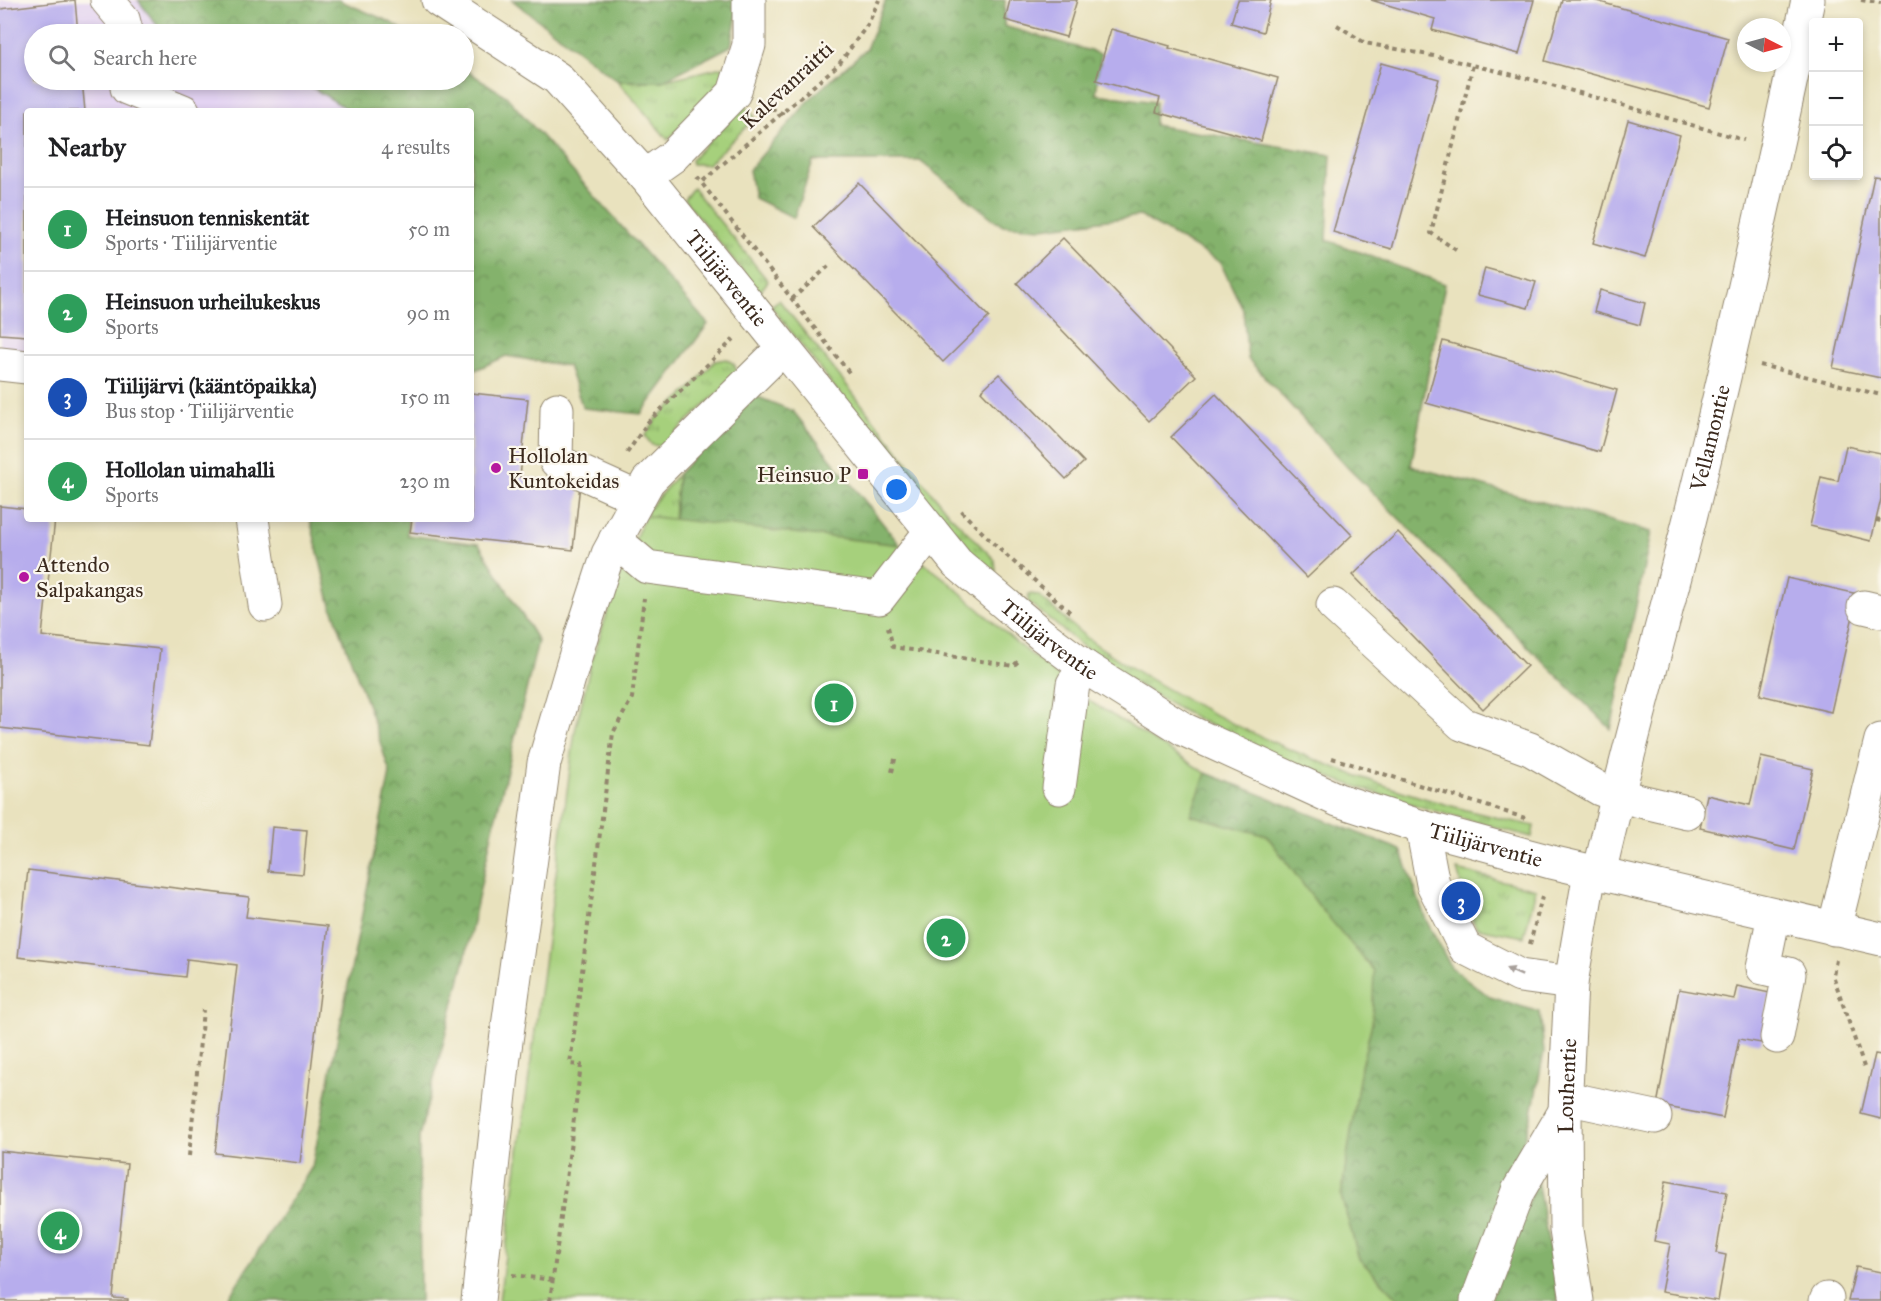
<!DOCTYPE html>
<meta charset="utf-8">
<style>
:root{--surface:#fff;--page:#f6f6f6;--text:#202124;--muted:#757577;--line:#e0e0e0;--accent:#7c3aed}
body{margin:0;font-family:"IM FELL Great Primer",serif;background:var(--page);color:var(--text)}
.controls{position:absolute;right:18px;top:18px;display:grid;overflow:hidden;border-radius:6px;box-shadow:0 3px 9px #0003}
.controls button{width:54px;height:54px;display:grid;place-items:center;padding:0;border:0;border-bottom:2px solid var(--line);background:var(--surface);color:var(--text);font:30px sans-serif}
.compass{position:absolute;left:1737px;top:18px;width:54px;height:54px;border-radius:50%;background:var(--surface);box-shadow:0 3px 9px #0003;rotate:96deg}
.you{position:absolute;left:897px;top:490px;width:21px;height:21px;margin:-15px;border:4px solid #fff;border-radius:50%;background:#1a73e8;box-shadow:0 0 0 9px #1a73e833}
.badge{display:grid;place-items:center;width:39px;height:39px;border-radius:50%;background:var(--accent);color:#fff;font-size:20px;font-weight:700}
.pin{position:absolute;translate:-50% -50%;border:3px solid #fff;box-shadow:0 2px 6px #0006}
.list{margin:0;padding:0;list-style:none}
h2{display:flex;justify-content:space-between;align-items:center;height:78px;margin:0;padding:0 24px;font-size:26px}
h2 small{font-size:20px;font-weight:400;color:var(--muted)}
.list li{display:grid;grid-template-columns:39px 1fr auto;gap:18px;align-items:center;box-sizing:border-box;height:84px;padding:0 24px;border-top:2px solid var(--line)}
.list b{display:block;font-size:22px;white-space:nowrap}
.list p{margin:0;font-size:20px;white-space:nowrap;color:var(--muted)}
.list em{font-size:20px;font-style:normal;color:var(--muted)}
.icon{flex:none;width:33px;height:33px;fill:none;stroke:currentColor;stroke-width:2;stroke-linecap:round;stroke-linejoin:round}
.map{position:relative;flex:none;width:1881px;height:1301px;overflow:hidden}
.search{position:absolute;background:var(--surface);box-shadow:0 3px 9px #0003;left:24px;top:24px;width:450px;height:66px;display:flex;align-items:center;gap:15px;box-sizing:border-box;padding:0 21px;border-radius:33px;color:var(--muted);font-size:22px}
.panel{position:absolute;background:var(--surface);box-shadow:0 3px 9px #0003;left:24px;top:108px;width:450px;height:414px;border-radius:6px}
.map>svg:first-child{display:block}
.built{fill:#e3d3f2}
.grass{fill:url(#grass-tufts);stroke:#707d4d;stroke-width:1.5}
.forest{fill:url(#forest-crowns);stroke:#606e45;stroke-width:1.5}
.garden{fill:#a6d07c;stroke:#707d4d;stroke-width:1.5}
.building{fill:#b7aded}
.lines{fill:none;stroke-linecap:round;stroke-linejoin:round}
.minor-casing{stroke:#92866e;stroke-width:35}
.path{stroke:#92866e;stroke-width:4;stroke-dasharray:4.5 4.5;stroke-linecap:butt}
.minor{stroke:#fff;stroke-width:33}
.oneway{fill:#a79f9a}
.poi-dot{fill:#b5179e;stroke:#fbf7ec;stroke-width:2}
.labels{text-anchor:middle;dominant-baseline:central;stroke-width:4.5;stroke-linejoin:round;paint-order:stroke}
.street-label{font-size:22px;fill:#3b2a1e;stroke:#fbf7ec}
.poi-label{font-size:22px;fill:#3b2a1e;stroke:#fbf7ec;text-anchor:start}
</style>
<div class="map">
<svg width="1881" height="1301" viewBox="0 0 1881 1301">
<defs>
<pattern id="grass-tufts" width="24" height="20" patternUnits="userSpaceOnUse" patternTransform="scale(1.5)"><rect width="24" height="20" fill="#a6d07c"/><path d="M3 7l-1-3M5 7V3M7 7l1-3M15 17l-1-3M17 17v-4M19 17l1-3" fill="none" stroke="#88a965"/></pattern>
<pattern id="forest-crowns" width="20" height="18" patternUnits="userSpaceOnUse" patternTransform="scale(1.5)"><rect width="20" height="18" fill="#84b26c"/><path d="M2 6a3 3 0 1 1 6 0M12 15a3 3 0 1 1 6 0" fill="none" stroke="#6d9158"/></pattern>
</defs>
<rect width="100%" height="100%" fill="#fbf7ec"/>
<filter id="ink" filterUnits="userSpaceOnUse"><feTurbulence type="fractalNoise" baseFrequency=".0167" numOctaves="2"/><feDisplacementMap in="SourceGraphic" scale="12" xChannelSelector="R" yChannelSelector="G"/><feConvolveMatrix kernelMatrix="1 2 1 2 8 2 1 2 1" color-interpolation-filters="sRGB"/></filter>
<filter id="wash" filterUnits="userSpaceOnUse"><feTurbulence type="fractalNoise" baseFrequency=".008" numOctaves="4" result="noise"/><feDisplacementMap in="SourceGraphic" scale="24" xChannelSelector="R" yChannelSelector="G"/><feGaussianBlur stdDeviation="1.35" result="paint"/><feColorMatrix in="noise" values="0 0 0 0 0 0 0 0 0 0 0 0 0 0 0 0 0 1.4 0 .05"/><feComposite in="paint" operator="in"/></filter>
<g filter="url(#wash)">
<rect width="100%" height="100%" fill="#e9e2be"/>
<polygon class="built" points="0,0 138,0 160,29 175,34 34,34 34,80 292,80 310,86 350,111 27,111 27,358 0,354"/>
<g class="grass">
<polygon points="731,65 728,77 668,140 618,81 662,81"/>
<polygon points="744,105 754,116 749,124 708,164 692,164 691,160"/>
<polygon points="693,188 768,281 760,292 684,199"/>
<polygon points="779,300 948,513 995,560 996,571 985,569 929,509 771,306"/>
<polygon points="726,359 734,364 738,374 661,446 652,445 645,436 657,418 690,389 715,361"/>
<polygon points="678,474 674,520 656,533 649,550 647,511"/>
<path d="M 1029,594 L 1038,595 C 1058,612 1076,631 1097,645 C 1223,732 1385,795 1534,826 L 1532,837 C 1468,820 1403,803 1340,781 C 1263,754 1190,718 1122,675 C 1091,656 1058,625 1028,602 Z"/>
<polygon points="1457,870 1536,889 1524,937 1477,928 1470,915"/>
</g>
<g class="forest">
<polygon points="138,0 338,0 388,21 410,34 175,34 160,29"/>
<polygon points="512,0 738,0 739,3 731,46 662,81 618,81"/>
<polygon points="886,0 1005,0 1004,26 1101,54 1096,94 1155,102 1154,125 1331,155 1327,240 1445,284 1411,466 1651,532 1611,729 1348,468 1248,359 1243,310 1220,262 1140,216 1042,228 1001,225 920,161 813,161 794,218 754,198 749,170 813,96 866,49"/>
<polygon points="464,69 506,96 708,324 641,414 583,408 568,366 506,356 471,372 471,111 350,111 310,86 292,80 464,80"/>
<polygon points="753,395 793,411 900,545 674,520 678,474"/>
<polygon points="310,519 408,519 407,535 479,544 538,641 492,833 465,959 419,1137 420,1301 226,1301 312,1167 390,773 373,720 330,602"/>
<polygon points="1206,773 1401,850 1426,920 1451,967 1490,997 1540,1012 1544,1052 1531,1118 1485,1255 1466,1301 1401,1301 1359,1259 1341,1196 1361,1066 1372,1023 1318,905 1267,836 1190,815"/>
<polygon points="1537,1180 1559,1301 1490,1301"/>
</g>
<polygon class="garden" points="645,516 900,545 945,579 1019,645 1091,702 1206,773 1190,815 1267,836 1318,905 1374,971 1372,1023 1361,1066 1341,1196 1359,1259 1401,1301 499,1301 575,731 591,663 623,565"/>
<g id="blocks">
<g class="building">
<polygon points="75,0 78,34 34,34 34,80 82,80 85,111 27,111 27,336 0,334 0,9"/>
<polygon points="1010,0 1077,0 1066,37 1005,20"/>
<polygon points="1238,0 1271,0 1263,32 1231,23"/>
<polygon points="1371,0 1534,0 1519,54 1432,30 1435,19"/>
<polygon points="1562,0 1593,0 1728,38 1709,107 1545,61"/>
<polygon points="1111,29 1170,46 1169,48 1278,78 1261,141 1156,112 1160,98 1096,80"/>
<polygon points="1381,63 1439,79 1392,249 1333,232"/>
<polygon points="1628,120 1680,135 1645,258 1593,243"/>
<polygon points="1874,176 1881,177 1881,378 1833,368"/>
<polygon points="859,183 989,317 943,362 813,227"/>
<polygon points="1063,238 1196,376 1149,421 1017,283"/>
<polygon points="1485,268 1536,282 1528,308 1478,295"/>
<polygon points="1600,290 1645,303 1640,325 1594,312"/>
<polygon points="1443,341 1617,390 1600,452 1426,403"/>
<polygon points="999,374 1084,462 1066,479 981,391"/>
<polygon points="471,393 528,399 520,477 580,484 573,550 410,532 412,519 471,519"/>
<polygon points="1216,394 1352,535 1307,578 1171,437"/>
<polygon points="1846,446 1881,453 1881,499 1871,541 1810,526 1821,477 1838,481"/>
<polygon points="0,506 27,509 27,519 55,519 42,636 160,649 149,745 0,728"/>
<polygon points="1398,532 1527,666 1483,709 1353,575"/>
<polygon points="1787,578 1858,594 1831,712 1760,695"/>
<polygon points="1761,757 1813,769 1794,850 1700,828 1707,795 1750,805"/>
<polygon points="272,827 307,830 303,874 268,871"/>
<polygon points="28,870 249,897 246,917 328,926 300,1163 215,1153 237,965 187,959 185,977 18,957"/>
<polygon points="1737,986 1770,993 1761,1043 1739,1039 1723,1118 1657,1105 1679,989 1734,999"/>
<polygon points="1875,1054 1881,1055 1881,1119 1861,1114"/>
<polygon points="0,1151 127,1164 113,1298 128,1299 128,1301 0,1301"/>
<polygon points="1666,1181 1727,1192 1716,1253 1726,1255 1718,1301 1661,1292 1670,1244 1654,1241"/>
<polygon points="1856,1267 1881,1272 1881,1301 1848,1301"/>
</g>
</g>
</g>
<g filter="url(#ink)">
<use href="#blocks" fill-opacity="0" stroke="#92866e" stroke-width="1.5"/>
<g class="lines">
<defs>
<g id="minor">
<polyline points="107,0 123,19 127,34"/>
<path id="s1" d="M 438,0 L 557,78 L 645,176 L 957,563 L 1042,635 L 1085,667 L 1185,730 L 1338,800 L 1422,827 L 1551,862 L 1881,939"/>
<polyline points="127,88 183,111"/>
<polyline points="645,176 672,157 734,93 749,45 749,0"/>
<polyline points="0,364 27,367"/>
<polyline points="557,409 556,461 638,498"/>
<polyline points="252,519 265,605"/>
<polyline points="615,540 647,567 879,598 931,531"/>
<polyline points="1333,605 1462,724 1530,749 1600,789 1619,796 1687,812"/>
<polyline points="1864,607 1881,611"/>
<polyline points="1059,788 1073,684 1085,667"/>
<polyline points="1422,827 1433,884 1465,948 1520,976 1571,983"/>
<path id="s2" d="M 1599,874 C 1626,755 1660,637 1690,518 C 1733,346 1771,173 1808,0"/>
<polyline points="1774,915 1763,968 1789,974 1777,1037"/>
<polyline points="1834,929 1881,740"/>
<polyline points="1566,1098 1655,1117"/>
<polyline points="478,1301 504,1056 544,763 581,637 608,554 648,481 783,348"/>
<polyline points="1477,1301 1518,1191 1564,1113"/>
<path id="s3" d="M 1577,1301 L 1566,1230 L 1565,1111 L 1571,983 L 1590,872"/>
<polyline points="1826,1301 1827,1299"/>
</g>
</defs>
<use href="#minor" class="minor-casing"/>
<g class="path">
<polyline points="1861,0 1881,3"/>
<polyline points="1337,25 1365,43 1439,57 1534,80 1744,140"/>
<polyline points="763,105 784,114"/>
<polyline points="697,177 851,375"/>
<polyline points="703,181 839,64 868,24 879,0"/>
<polyline points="1456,250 1431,233 1473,65"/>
<polyline points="792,299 831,264"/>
<polyline points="1760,365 1881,395"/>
<polyline points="627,453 648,422 734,339"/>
<polyline points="961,511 996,546 1072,614"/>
<polyline points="1876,520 1881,521"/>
<polyline points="888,627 893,647 1013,666 1020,660"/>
<polyline points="1332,758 1525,818"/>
<polyline points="892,772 896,755"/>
<polyline points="1530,944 1543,893"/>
<polyline points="1836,960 1833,975 1864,1067"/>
<polyline points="189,1156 203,1010"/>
<polyline points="512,1275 553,1280"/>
<polyline points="550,1301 581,1065 570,1064 613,733 632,698 644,598"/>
</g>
<use href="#minor" class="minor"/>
</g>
<defs><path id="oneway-solid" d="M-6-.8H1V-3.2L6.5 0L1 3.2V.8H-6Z" transform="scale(1.5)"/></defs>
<use class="oneway" href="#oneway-solid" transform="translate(1514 972) rotate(-156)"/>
</g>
<g class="poi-dot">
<circle cx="496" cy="468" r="6"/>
<rect x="857" y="468" width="12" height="12" rx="3"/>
<circle cx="24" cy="577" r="6"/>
</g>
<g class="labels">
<g class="street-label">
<text transform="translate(787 85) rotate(-43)">Kalevanraitti</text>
<text stroke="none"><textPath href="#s1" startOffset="405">Tiilijärventie</textPath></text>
<text stroke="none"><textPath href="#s2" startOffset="450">Vellamontie</textPath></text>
<text stroke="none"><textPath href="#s1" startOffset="891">Tiilijärventie</textPath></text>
<text stroke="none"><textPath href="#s1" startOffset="1377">Tiilijärventie</textPath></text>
<text stroke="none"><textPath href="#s3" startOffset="216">Louhentie</textPath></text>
</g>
<g class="poi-label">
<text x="508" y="455">Hollolan<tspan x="508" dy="25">Kuntokeidas</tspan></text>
<text x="851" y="474" text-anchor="end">Heinsuo P</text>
<text x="36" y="564">Attendo<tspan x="36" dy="25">Salpakangas</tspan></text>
</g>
</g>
</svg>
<div class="controls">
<button>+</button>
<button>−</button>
<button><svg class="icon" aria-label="locate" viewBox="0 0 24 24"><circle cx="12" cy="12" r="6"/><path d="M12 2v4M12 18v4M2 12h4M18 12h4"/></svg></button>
</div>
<svg class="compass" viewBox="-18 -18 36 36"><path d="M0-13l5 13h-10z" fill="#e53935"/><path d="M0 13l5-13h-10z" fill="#757577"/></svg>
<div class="you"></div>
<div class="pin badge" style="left:834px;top:703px;background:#2e9e5b">1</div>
<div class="pin badge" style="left:946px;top:938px;background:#2e9e5b">2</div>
<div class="pin badge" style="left:1461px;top:901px;background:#1a4fb4">3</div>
<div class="pin badge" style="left:60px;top:1231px;background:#2e9e5b">4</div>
<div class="search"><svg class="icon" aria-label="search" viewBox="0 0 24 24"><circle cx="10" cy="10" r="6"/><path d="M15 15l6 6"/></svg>Search here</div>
<section class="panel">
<h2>Nearby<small>4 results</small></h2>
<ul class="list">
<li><span class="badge" style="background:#2e9e5b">1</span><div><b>Heinsuon tenniskentät</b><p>Sports · Tiilijärventie</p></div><em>50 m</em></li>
<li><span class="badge" style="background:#2e9e5b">2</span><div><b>Heinsuon urheilukeskus</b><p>Sports</p></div><em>90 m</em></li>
<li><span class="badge" style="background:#1a4fb4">3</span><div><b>Tiilijärvi (kääntöpaikka)</b><p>Bus stop · Tiilijärventie</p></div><em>150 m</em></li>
<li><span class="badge" style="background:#2e9e5b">4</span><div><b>Hollolan uimahalli</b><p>Sports</p></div><em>230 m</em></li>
</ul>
</section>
</div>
